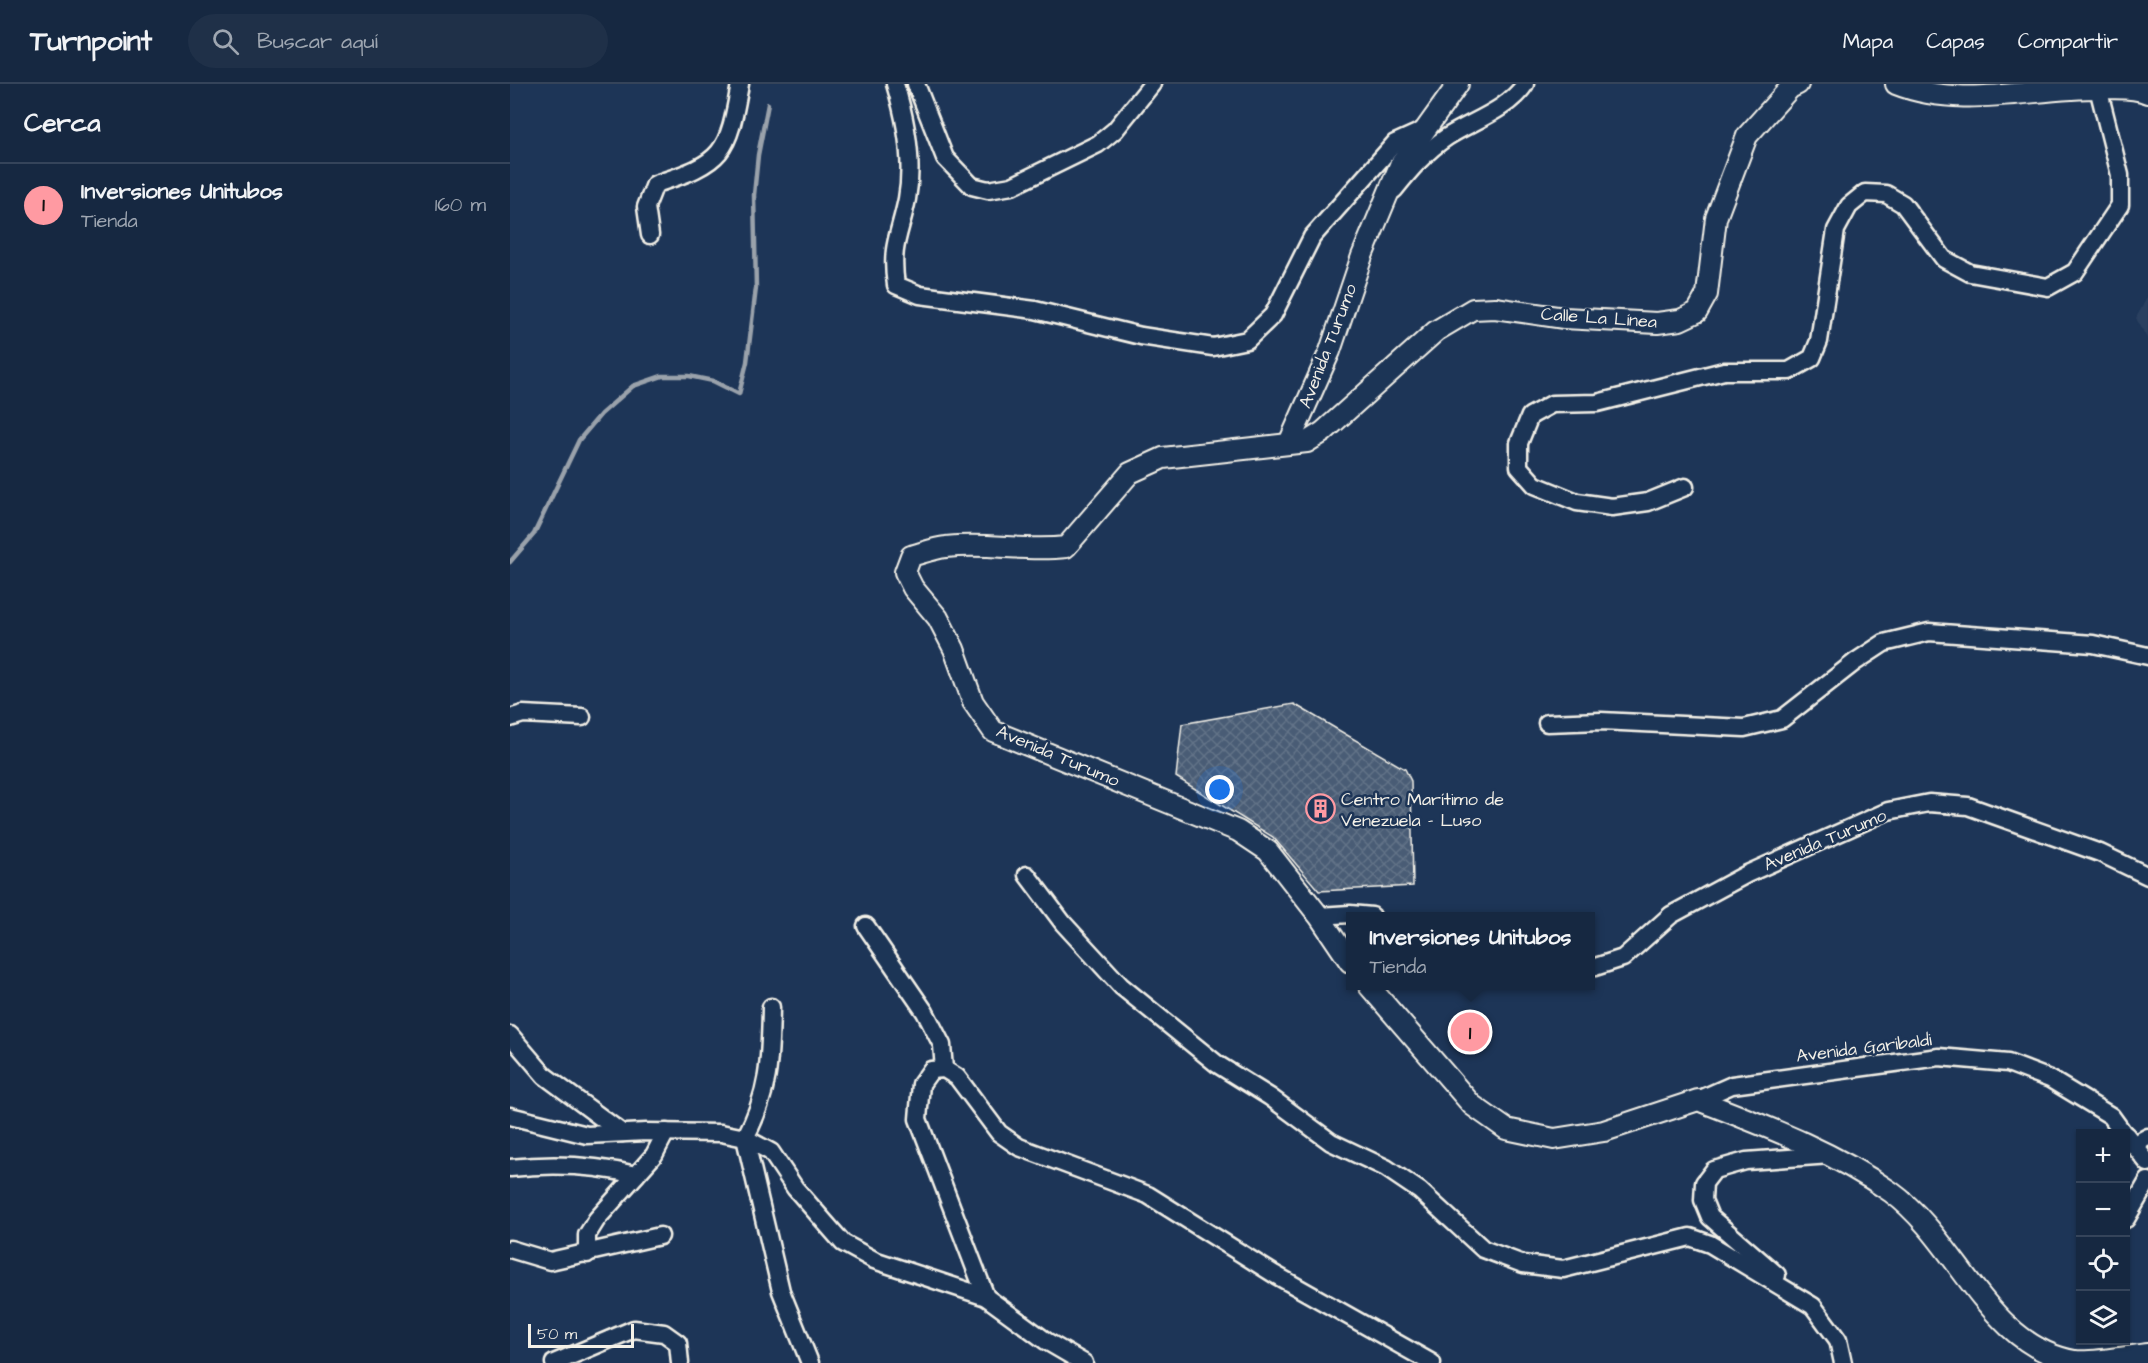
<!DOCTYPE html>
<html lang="es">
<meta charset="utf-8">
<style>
:root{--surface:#162841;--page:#1f3048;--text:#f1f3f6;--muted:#9ea6b1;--line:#35445a;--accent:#ff9aa2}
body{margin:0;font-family:"Architects Daughter",sans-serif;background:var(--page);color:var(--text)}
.controls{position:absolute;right:18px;bottom:18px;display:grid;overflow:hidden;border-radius:0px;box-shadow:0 2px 4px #0004}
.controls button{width:54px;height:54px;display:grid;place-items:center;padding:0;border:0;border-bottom:2px solid var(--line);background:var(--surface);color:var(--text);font:30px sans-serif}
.scale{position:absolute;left:18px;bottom:15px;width:106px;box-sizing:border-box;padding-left:6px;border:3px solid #f4f1e8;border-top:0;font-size:16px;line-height:21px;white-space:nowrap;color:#f4f1e8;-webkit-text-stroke:4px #1d3557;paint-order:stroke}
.you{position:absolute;left:710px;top:706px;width:21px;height:21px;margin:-15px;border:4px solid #fff;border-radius:50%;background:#1a73e8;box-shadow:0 0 0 9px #1a73e833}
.badge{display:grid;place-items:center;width:39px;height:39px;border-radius:50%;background:var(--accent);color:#111;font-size:20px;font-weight:700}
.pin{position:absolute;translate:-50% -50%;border:3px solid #fff;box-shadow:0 2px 6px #0006}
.popup{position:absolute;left:836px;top:828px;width:249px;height:78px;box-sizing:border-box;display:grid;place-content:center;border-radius:0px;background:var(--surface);filter:drop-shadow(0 2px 4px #0005);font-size:20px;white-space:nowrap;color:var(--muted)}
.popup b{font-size:22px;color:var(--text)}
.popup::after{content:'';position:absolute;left:50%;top:100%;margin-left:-12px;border:12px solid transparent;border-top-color:var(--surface)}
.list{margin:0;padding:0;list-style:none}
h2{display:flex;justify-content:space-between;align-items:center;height:78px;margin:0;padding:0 24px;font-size:26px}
h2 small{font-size:20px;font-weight:400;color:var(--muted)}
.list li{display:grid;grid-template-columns:39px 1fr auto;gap:18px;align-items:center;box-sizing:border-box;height:84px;padding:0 24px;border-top:2px solid var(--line)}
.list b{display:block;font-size:22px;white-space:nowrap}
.list p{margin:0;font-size:20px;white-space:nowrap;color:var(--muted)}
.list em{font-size:20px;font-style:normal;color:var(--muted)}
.icon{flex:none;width:33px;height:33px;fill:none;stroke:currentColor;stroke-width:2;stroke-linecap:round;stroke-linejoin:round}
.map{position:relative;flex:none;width:1638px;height:1279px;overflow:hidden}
header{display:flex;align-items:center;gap:36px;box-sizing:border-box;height:84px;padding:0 30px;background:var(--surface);border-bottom:2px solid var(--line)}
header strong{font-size:28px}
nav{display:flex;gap:33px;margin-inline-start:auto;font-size:21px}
.search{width:420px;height:54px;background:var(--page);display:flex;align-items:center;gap:15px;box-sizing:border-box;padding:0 21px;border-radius:33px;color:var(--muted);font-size:22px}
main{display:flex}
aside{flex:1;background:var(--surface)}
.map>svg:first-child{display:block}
.built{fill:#2a4060}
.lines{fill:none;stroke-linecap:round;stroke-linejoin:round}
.stream{stroke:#9aa2ab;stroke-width:4.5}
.building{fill:url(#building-cross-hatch);stroke:#f4f1e8;stroke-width:1.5}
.minor-casing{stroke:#f4f1e8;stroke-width:21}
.tertiary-casing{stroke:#f4f1e8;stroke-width:24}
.minor{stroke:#1d3557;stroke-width:16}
.tertiary{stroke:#1d3557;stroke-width:20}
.labels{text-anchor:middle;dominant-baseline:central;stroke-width:5;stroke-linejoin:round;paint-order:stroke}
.street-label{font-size:18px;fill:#f4f1e8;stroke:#1d3557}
.poi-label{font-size:18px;fill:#f4f1e8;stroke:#1d3557;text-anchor:start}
</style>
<header>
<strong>Turnpoint</strong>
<div class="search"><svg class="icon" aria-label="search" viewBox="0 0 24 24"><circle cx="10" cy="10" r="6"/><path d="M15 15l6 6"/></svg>Buscar aquí</div>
<nav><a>Mapa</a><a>Capas</a><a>Compartir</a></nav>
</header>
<main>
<aside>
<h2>Cerca<small></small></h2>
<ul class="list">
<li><span class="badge">1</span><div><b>Inversiones Unitubos</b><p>Tienda</p></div><em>160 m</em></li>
</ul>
</aside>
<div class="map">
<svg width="1638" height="1279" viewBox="0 0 1638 1279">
<defs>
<pattern id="building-cross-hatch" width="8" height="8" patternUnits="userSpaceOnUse" patternTransform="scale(1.5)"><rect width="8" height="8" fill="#485b74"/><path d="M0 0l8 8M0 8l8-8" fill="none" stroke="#637388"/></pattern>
</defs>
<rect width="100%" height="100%" fill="#1d3557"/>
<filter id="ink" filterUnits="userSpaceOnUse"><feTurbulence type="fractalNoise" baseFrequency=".0167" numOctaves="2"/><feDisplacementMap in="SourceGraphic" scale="12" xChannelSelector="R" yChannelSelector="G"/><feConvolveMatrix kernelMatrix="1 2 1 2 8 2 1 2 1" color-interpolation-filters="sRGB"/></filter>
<g filter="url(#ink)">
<polygon class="built" points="1638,212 1638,256 1626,234"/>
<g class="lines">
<polyline class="stream" points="0,478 24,450 69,356 91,330 123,302 152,292 179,292 203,297 229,310 237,278 246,204 244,111 248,71 258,20"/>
</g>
<polygon class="building" points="784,620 895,685 901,697 903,802 809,807 763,753 666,693 672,640"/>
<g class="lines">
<defs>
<g id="minor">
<path d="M 385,0 C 396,36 404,77 397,115 C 390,151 380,161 386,201 L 410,211 L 525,226 L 631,252 L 703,263 L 737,256 L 763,231 L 802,153 L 885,59 L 916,45"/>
<polyline points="406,0 435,74 462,102 478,106 502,102 588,60 605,46 642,0"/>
<path d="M 884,106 C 900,86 916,67 937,53 C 962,37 998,26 1015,0"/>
<path d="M 140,151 L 136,123 L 145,100 C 214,78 218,70 230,0"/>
<polyline points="1175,403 1138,418 1102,423 1067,418 1025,401 1009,383 1009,359 1020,332 1042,320 1087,319 1214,287 1279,287 1302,274 1309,257 1326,146 1339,122 1355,109 1376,110 1393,120 1434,175 1460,189 1538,203 1565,188 1610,121 1610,91 1588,4"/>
<polyline points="0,634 13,630 72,633"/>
<polyline points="1037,639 1091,637 1234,644 1272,635 1345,578 1374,559 1419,548 1583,560 1638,572"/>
<polyline points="517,791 553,839 611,902 707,980 760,1013 821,1058 876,1084 910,1107 973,1165 1013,1180 1053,1185 1180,1153 1200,1160 1303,1222 1328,1256 1333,1279"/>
<polyline points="809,832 840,830 862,832"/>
<polyline points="356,842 415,928 432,961 434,985"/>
<polyline points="1080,882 1085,883 1113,874 1161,831 1237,790 1378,727 1419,719 1458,722 1590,769 1638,792"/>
<path d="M 261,923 C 260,975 260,1007 235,1054 L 271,1207 L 300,1279"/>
<polyline points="0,951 35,992 112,1049"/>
<polyline points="1188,1016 1222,1001 1429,973 1498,979 1540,995 1601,1032 1614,1050"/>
<polyline points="0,1032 77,1051 136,1048 211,1049 235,1054 261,1068 285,1104 333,1159 364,1176 476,1213 536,1257 574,1279"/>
<polyline points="1616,1051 1638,1079"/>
<polyline points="1623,1061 1638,1053"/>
<path d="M 0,1084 C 43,1079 84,1081 126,1091"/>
<polyline points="1616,1135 1638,1097"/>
<polyline points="0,1165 40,1177 150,1152"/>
<polyline points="77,1170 77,1151 87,1135 144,1071 156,1048"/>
<polyline points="1267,1191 1200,1133 1193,1116 1194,1099 1204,1086 1236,1077 1321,1071"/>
<polyline points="476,1213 408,1035 411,1000 421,986 434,985 447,993 489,1049 509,1063 638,1111 764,1190 922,1279"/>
<polyline points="44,1279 124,1245 154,1249 168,1259 170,1279"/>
</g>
<g id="tertiary">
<path d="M 1386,0 C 1451,26 1524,3 1592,4 C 1608,5 1624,3 1638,9"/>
<polyline points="779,359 820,267 852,172 890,81 948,0"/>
<path d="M 840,878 L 809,832 L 758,767 L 728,747 L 483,647 L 463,618 L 444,565 L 428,534 L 403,504 L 395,488 L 401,472 C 412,469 425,464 436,463 C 477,458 515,468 556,463 L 620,389 L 653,374 L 797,358 L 813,348 L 926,247 L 963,225 L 985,224 L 1054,234 L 1147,239 L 1170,236 L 1187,228 L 1197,210 L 1206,134 L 1237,52 L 1280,4 L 1288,0"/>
<path d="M 859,902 L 962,1021 L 996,1045 L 1044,1055 L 1094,1047 L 1188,1016 C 1255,1042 1321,1066 1381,1108 C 1448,1156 1478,1263 1565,1277 C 1582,1279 1620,1272 1638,1270"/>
</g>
</defs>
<use href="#minor" class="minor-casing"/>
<use href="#tertiary" class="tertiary-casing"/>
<use href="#minor" class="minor"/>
<use href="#tertiary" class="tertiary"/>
</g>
</g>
<defs>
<symbol id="building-ring" viewBox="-11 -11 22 22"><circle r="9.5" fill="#1d3557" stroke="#ff9aa2" stroke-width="1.5"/><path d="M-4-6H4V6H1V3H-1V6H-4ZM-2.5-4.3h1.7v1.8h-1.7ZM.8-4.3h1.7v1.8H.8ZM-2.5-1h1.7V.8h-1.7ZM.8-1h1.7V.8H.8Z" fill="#ff9aa2"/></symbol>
</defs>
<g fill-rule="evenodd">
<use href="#building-ring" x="794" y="708" width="33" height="33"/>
</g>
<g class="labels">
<g class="street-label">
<text transform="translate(1089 234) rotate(4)">Calle La Línea</text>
<text transform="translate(818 262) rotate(-69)">Avenida Turumo</text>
<text transform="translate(548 672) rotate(23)">Avenida Turumo</text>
<text transform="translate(1315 756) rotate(-23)">Avenida Turumo</text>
<text transform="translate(1354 964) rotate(-7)">Avenida Garibaldi</text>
</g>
<g class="poi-label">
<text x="831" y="715">Centro Marítimo de<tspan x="831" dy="21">Venezuela - Luso</tspan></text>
</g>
</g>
</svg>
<div class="controls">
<button>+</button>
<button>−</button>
<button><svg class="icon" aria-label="locate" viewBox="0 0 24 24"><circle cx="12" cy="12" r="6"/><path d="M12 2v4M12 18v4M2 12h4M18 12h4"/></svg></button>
<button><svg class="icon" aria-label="layers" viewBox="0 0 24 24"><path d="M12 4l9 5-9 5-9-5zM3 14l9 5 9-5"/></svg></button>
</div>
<div class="scale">50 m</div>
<div class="you"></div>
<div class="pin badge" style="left:960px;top:948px">1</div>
<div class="popup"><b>Inversiones Unitubos</b>Tienda</div>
</div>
</main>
